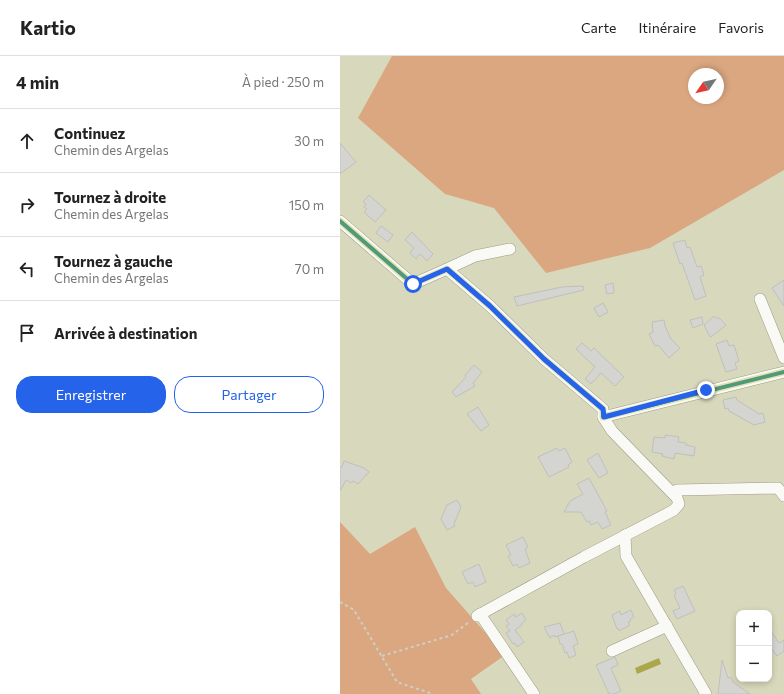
<!DOCTYPE html>
<html lang="fr">
<meta charset="utf-8">
<style>
:root{--surface:#fff;--page:#f6f6f6;--text:#222;--muted:#767676;--line:#e0e0e0;--accent:#2563eb}
body{margin:0;font-family:Commissioner,sans-serif;background:var(--page);color:var(--text)}
.controls{position:absolute;right:12px;bottom:12px;display:grid;overflow:hidden;border-radius:8px;box-shadow:0 2px 6px #0003}
.controls button{width:36px;height:36px;display:grid;place-items:center;padding:0;border:0;border-bottom:1px solid var(--line);background:var(--surface);color:var(--text);font:20px sans-serif}
.compass{position:absolute;left:348px;top:12px;width:36px;height:36px;border-radius:50%;background:var(--surface);box-shadow:0 2px 6px #0003;rotate:236deg}
.stop{position:absolute;width:12px;height:12px;margin:-9px;border:3px solid #2563eb;border-radius:50%;background:#fff}
.stop.end{background:#2563eb;border-color:#fff;box-shadow:0 1px 4px #0008}
.list{margin:0;padding:0;list-style:none}
h2{display:flex;justify-content:space-between;align-items:center;height:52px;margin:0;padding:0 16px;font-size:17px}
h2 small{font-size:13px;font-weight:400;color:var(--muted)}
.list li{display:grid;grid-template-columns:26px 1fr auto;gap:12px;align-items:center;box-sizing:border-box;height:64px;padding:0 16px;border-top:1px solid var(--line)}
.list b{display:block;font-size:15px;white-space:nowrap}
.list p{margin:0;font-size:13px;white-space:nowrap;color:var(--muted)}
.list em{font-size:13px;font-style:normal;color:var(--muted)}
.actions{display:flex;gap:8px;padding:12px 16px}
.actions a{flex:1;padding:9px 0;border:1px solid var(--accent);border-radius:16px;text-align:center;font-size:14px;color:var(--accent)}
.actions .main{background:var(--accent);color:#fff}
.icon{flex:none;width:22px;height:22px;fill:none;stroke:currentColor;stroke-width:2;stroke-linecap:round;stroke-linejoin:round}
.map{position:relative;flex:none;width:444px;height:638px;overflow:hidden}
header{display:flex;align-items:center;gap:24px;box-sizing:border-box;height:56px;padding:0 20px;background:var(--surface);border-bottom:1px solid var(--line)}
header strong{font-size:19px}
nav{display:flex;gap:22px;margin-inline-start:auto;font-size:14px}
main{display:flex}
aside{flex:1;background:var(--surface)}
.map>svg:first-child{display:block}
.forest{fill:#daa781;fill-rule:evenodd}
.water{fill:#aca74b}
.building{fill:#d4d4d1;stroke:#c0c0bc}
.lines{fill:none;stroke-linecap:round;stroke-linejoin:round}
.minor-casing{stroke:#9c9c86;stroke-width:12}
.path{stroke:#cfcfc6;stroke-width:2;stroke-dasharray:3 3;stroke-linecap:butt}
.minor{stroke:#f9f9f5;stroke-width:11}
.bus-1-casing{stroke:#e4e3b0;stroke-width:7}
.bus-1{stroke:#51997b;stroke-width:4}
.route{stroke:#2563eb;stroke-width:5}
</style>
<header>
<strong>Kartio</strong>
<nav><a>Carte</a><a>Itinéraire</a><a>Favoris</a></nav>
</header>
<main>
<aside>
<h2>4 min<small>À pied · 250 m</small></h2>
<ul class="list">
<li><svg class="icon" aria-label="ahead" viewBox="0 0 24 24"><path d="M12 20V5M6 11l6-6 6 6"/></svg><div><b>Continuez</b><p>Chemin des Argelas</p></div><em>30 m</em></li>
<li><svg class="icon" aria-label="right" viewBox="0 0 24 24"><path d="M7 20v-9h11M14 6l5 5-5 5"/></svg><div><b>Tournez à droite</b><p>Chemin des Argelas</p></div><em>150 m</em></li>
<li><svg class="icon" aria-label="left" viewBox="0 0 24 24"><path d="M17 20v-9H6M10 6l-5 5 5 5"/></svg><div><b>Tournez à gauche</b><p>Chemin des Argelas</p></div><em>70 m</em></li>
<li><svg class="icon" aria-label="arrive" viewBox="0 0 24 24"><path d="M6 21V4h12l-3 4 3 4H6"/></svg><div><b>Arrivée à destination</b></div></li>
</ul>
<div class="actions"><a class="main">Enregistrer</a><a>Partager</a></div>
</aside>
<div class="map">
<svg width="444" height="638" viewBox="0 0 444 638">
<rect width="100%" height="100%" fill="#d8d8bc"/>
<g class="forest">
<path d="M 52,0 L 444,0 L 444,114 L 310,192 L 206,217 L 154,152 L 105,138 L 18,62 ZM 354,18 L 378,18 L 378,42 L 354,42 Z"/>
<polygon points="0,466 30,498 75,471 106,532 165,599 131,623 141,638 0,638"/>
</g>
<polygon class="water" points="319,602 321,608 297,618 295,612"/>
<g class="building">
<polygon points="0,87 16,106 0,118"/>
<polygon points="29,139 46,154 35,166 24,156 27,153 24,151 26,148 23,146"/>
<polygon points="41,170 53,179 48,186 36,177"/>
<polygon points="72,176 93,198 87,205 80,198 76,203 70,197 74,192 65,184"/>
<polygon points="345,184 347,192 350,191 357,211 361,210 364,219 360,221 366,240 355,244 342,207 340,208 333,187"/>
<polygon points="444,224 444,250 432,232"/>
<polygon points="273,227 274,237 267,238 265,229"/>
<polygon points="243,230 244,234 177,250 174,241 222,231"/>
<polygon points="263,247 268,256 259,261 254,252"/>
<polygon points="374,260 376,262 379,262 386,269 375,278 370,281 364,269"/>
<polygon points="362,261 363,268 353,272 350,264"/>
<polygon points="324,264 325,270 331,283 340,292 329,302 318,289 315,290 309,278 313,276 312,266"/>
<polygon points="387,284 389,290 394,289 399,305 395,307 397,313 386,316 376,288"/>
<polygon points="242,287 251,295 254,292 284,321 275,330 261,317 251,328 245,323 255,311 236,293"/>
<polygon points="134,309 142,316 133,327 135,330 116,341 112,336 126,321 125,319"/>
<polygon points="396,341 397,344 419,358 423,357 425,366 414,369 389,355 388,352 385,353 383,344"/>
<polygon points="138,351 149,369 141,375 127,358"/>
<polygon points="325,379 339,381 338,386 346,387 346,389 355,391 354,400 335,397 334,403 322,400 323,398 312,396 314,381 325,382"/>
<polygon points="217,392 219,395 225,392 232,406 228,409 229,411 209,421 198,401"/>
<polygon points="258,397 268,417 259,422 247,404"/>
<polygon points="4,405 24,412 29,416 18,428 13,425 11,427 6,424 0,435 0,411 2,411"/>
<polygon points="249,422 267,455 265,456 271,469 262,473 258,466 251,469 249,465 247,466 241,456 224,456 230,445 243,438 237,428"/>
<polygon points="117,444 121,451 114,468 115,470 107,474 101,463 103,458 107,449"/>
<polygon points="183,481 188,491 185,493 190,507 179,512 177,508 173,510 168,500 171,499 166,489"/>
<polygon points="139,508 146,526 135,531 133,526 128,528 122,516"/>
<polygon points="343,530 355,555 337,563 333,555 340,552 334,539 336,537 334,534"/>
<polygon points="291,554 294,561 290,563 291,565 288,566 290,569 279,575 278,572 277,573 272,559 280,555 281,559"/>
<polygon points="182,557 186,564 181,568 182,569 175,574 184,586 177,591 175,587 173,588 166,577 170,575 166,570 169,568 166,564 174,558 176,561"/>
<polygon points="220,567 224,578 215,581 214,579 210,582 204,571"/>
<polygon points="429,572 439,587 444,584 444,595 437,600 429,589"/>
<polygon points="234,575 238,588 233,590 236,599 229,602 227,596 225,597 222,588 220,588 218,580"/>
<polygon points="275,601 278,609 271,612 281,635 274,638 269,638 256,609"/>
<polygon points="382,604 388,622 391,621 393,626 410,638 378,638"/>
</g>
<g class="lines">
<defs>
<g id="minor">
<polyline points="0,165 73,228 107,213 150,250 204,303 263,353 263,361 444,316"/>
<polyline points="107,213 135,200 170,193"/>
<polyline points="420,243 444,302"/>
<polyline points="333,437 337,434 438,432 444,440"/>
<polyline points="285,479 286,500 366,638"/>
<polyline points="140,558 194,638"/>
<polyline points="137,560 244,501 334,454 339,448 337,442 272,375 263,361"/>
<polyline points="272,595 327,570"/>
</g>
</defs>
<use href="#minor" class="minor-casing"/>
<g class="path">
<polyline points="0,546 14,554 57,626 93,638"/>
<polyline points="42,600 112,579 129,566"/>
</g>
<use href="#minor" class="minor"/>
<defs>
<polyline id="bus-1" points="0,165 73,228 107,213 150,250 204,303 263,353 263,361 444,316"/>
</defs>
<use href="#bus-1" class="bus-1-casing"/>
<use href="#bus-1" class="bus-1"/>
</g>
<g class="lines">
<polyline class="route" points="73,228 107,213 150,250 204,303 263,353 264,361 366,334"/>
</g>
</svg>
<div class="controls">
<button>+</button>
<button>−</button>
</div>
<svg class="compass" viewBox="-18 -18 36 36"><path d="M0-13l5 13h-10z" fill="#e53935"/><path d="M0 13l5-13h-10z" fill="#767676"/></svg>
<div class="stop" style="left:73px;top:228px"></div>
<div class="stop end" style="left:366px;top:334px"></div>
</div>
</main>
